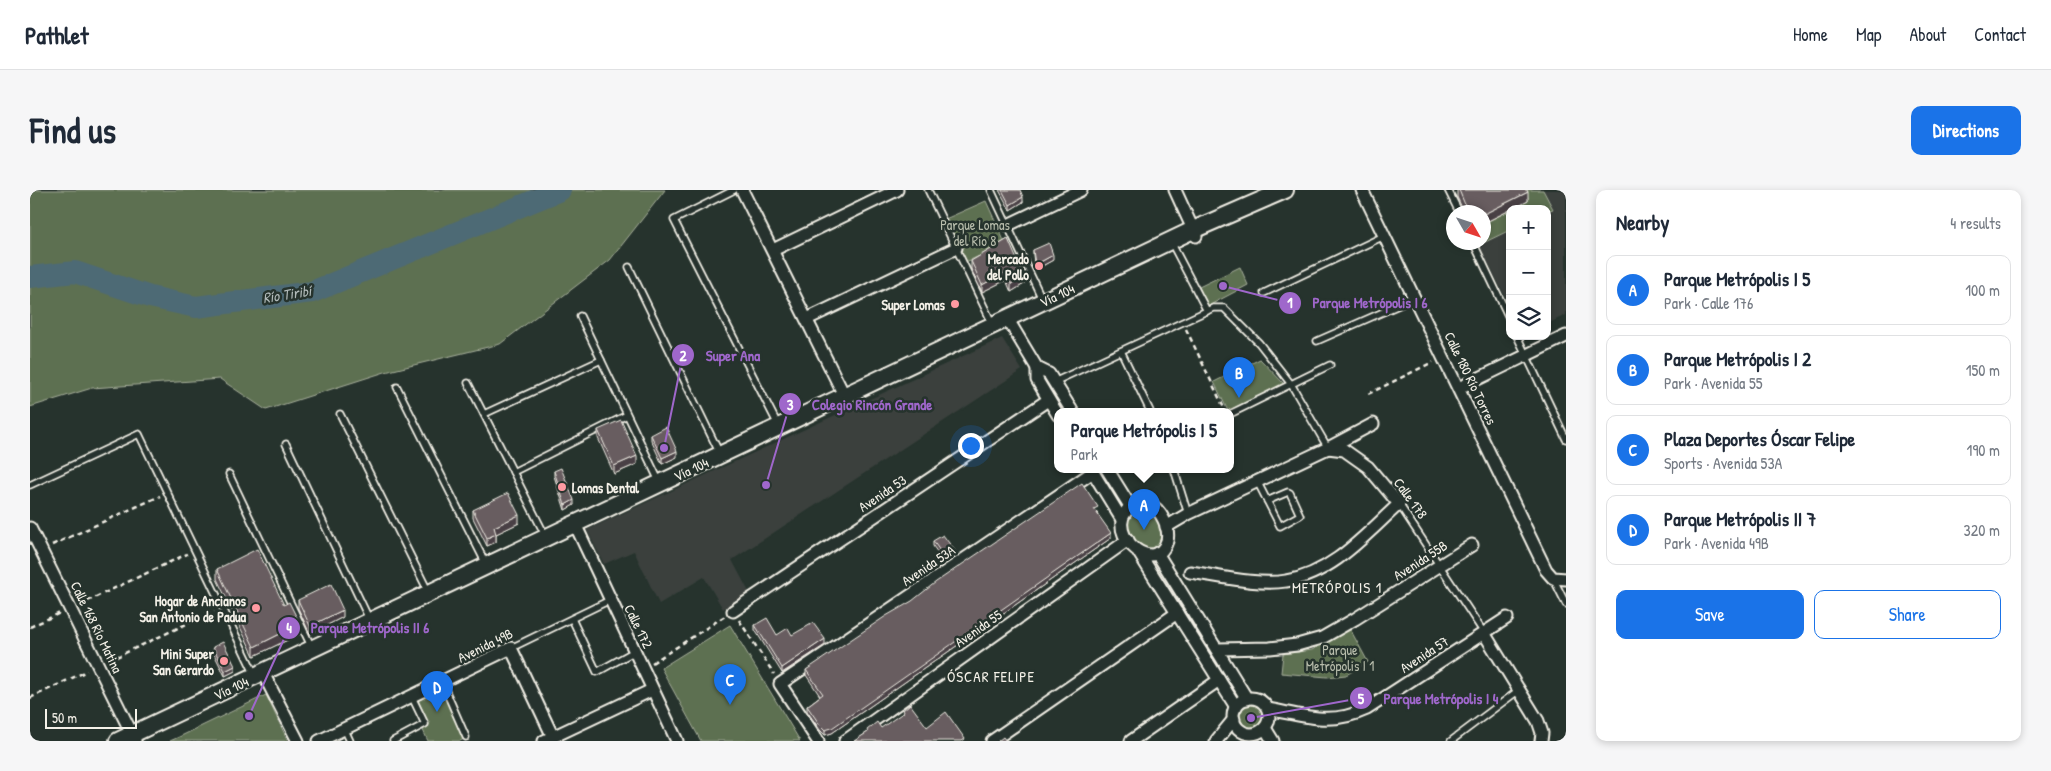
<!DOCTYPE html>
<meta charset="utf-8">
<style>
:root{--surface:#fff;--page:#f6f6f7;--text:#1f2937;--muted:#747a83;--line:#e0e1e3;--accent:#1a73e8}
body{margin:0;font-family:"Patrick Hand",sans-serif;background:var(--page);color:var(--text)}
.controls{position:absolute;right:15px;top:15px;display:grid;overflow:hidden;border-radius:10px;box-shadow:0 2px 8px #0003}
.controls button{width:45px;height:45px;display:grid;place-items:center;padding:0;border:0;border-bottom:1px solid var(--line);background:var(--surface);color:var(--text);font:25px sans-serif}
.compass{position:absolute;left:1416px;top:15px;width:45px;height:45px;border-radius:50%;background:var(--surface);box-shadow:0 2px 8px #0003;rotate:129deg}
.scale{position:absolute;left:15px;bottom:12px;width:92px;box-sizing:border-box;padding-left:5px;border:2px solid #f4f1e8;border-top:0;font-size:14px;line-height:18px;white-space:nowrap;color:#f4f1e8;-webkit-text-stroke:4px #26332d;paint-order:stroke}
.you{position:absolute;left:940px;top:255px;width:18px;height:18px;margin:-12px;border:4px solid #fff;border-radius:50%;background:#1a73e8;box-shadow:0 0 0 8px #1a73e833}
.badge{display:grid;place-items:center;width:32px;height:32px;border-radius:50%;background:var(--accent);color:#fff;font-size:16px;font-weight:700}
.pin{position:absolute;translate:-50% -41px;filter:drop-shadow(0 1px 2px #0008)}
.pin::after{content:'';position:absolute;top:26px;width:18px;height:15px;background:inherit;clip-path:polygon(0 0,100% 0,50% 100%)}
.popup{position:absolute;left:1024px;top:218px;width:180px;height:65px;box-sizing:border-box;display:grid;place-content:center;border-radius:10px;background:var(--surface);filter:drop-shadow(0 1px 4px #0005);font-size:16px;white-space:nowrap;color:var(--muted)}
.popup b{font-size:19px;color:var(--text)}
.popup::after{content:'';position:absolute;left:50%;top:100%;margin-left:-10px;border:10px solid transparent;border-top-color:var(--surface)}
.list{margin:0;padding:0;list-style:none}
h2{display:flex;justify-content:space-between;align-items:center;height:65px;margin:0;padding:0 20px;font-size:21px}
h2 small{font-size:16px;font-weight:400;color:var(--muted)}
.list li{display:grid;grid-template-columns:32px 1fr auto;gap:15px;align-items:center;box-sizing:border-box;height:70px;margin:0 10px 10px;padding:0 10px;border:1px solid var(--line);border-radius:10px}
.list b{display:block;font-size:19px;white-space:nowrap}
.list p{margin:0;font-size:16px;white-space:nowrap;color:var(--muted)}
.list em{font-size:16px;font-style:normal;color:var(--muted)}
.actions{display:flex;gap:10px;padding:15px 20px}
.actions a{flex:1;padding:11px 0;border:1px solid var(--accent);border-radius:10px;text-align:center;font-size:18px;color:var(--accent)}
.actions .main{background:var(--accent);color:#fff}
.icon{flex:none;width:28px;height:28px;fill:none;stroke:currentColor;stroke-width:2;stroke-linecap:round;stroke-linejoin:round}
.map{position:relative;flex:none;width:1536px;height:551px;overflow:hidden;border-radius:10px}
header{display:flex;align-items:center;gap:30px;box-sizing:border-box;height:70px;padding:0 25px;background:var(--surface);border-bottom:1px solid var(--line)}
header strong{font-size:24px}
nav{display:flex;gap:28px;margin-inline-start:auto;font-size:18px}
.intro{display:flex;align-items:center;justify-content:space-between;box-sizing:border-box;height:120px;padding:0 30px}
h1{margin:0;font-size:35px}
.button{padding:12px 22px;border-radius:10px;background:var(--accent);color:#fff;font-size:18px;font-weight:700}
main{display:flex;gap:30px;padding:0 30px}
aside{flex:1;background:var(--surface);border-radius:10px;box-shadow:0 2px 8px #0003}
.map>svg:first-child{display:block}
.built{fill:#3a403d}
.green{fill:#5d6f51;stroke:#a8b09c}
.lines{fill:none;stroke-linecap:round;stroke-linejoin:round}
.river{stroke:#4e6b74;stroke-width:22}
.service-casing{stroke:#f4f1e8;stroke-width:9}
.minor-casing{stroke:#f4f1e8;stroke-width:15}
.secondary-casing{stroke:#f4f1e8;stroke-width:20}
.path{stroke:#f4f1e8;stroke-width:2.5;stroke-dasharray:5 4;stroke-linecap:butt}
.service{stroke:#26332d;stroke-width:5.5}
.minor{stroke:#26332d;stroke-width:11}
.secondary{stroke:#26332d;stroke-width:16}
.wall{fill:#595053;stroke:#f4f1e8}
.shaded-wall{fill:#494144;stroke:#f4f1e8}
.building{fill:#685d61;stroke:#f4f1e8}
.poi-dot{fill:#ff9aa2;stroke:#26332d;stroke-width:2}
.labels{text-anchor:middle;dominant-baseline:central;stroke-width:5;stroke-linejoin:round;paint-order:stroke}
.park-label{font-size:14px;fill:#b8bdac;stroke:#26332d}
.poi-label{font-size:14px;font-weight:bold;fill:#f4f1e8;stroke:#26332d;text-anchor:end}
.street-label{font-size:14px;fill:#f4f1e8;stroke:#26332d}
.water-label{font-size:15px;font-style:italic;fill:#b2bbba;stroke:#26332d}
.neighbourhood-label{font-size:15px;letter-spacing:1px;fill:#f4f1e8;stroke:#26332d}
.leader{fill:none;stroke:#9f67cb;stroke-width:2}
.callout-dot{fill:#9f67cb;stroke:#26332d;stroke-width:2}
.mark-label{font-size:15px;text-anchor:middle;font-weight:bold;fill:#fff}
.callout-label{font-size:15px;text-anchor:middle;font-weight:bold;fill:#9f67cb;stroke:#26332d;stroke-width:5;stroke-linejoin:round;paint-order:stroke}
</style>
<header>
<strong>Pathlet</strong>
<nav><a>Home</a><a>Map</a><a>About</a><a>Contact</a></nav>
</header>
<div class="intro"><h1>Find us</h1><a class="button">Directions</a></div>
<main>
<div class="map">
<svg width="1536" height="551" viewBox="0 0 1536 551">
<rect width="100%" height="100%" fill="#26332d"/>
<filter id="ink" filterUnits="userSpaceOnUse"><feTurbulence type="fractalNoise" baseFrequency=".02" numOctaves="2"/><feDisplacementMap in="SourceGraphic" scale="10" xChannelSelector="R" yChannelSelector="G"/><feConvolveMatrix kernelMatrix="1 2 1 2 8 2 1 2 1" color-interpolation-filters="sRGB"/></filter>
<g filter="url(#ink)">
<g class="built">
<polygon points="1513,0 1536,0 1536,125 1517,134 1517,21 1522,19"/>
<polygon points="1480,40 1480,116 1449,55"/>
<polygon points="972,148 992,180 702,370 719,402 693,419 674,387 629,414 604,361 574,374 557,340"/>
</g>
<g class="green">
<polygon points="0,0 635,0 580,70 470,154 355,182 236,220 190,189 62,198 0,217"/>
<polygon points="1492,0 1513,0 1523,19 1517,21 1517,19 1483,19 1498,11"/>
<polygon points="956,11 976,55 933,73 913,30"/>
<polygon points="1480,20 1480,40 1449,55 1448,53 1454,52 1454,33"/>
<polygon points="1210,77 1218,95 1178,116 1169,97"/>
<polygon points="1230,169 1255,195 1198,221 1184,192"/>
<path d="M 1107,317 C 1131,320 1144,350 1119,361 L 1102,352 L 1095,328 Z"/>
<polygon points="700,435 770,551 671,551 631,478"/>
<polygon points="1320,439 1338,472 1316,485 1297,487 1251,483 1253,464 1282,460"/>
<polygon points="410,497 434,549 430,551 398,551 392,538 399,534 387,508"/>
<polygon points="236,505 258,551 140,551 149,547"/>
<circle cx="1221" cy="526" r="14"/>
</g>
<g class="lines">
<polyline class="river" points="0,87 45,82 120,107 166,117 282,102 530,0"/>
<defs>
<g id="service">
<polyline points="704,0 644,30 748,235"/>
<polyline points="898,0 962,133"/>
<polyline points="961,0 1012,109"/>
<polyline points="1418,0 1429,22"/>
<polyline points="1443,52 1480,130"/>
<polyline points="1143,56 1177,121"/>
<polyline points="599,77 690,264"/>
<polyline points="1234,103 1354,46"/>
<polyline points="550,126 629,291"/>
<polyline points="1487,146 1536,249"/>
<polyline points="1287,151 1385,108"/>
<polyline points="1091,161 1120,221"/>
<polyline points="1024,192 1183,118 1194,118 1229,153 1261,194 1298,258"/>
<polyline points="438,193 515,345"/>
<polyline points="367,197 456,374"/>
<polyline points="310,224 398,401"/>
<polyline points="454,224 571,170"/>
<polyline points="1200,224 1300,175"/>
<polyline points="256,254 340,431"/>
<polyline points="1144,279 1158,324"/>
<polyline points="483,282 597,225"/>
<polyline points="199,284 282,458"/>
<polyline points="1227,291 1250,336 1270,325 1260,303 1258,302 1237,311"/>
<polyline points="0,295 109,244 225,485"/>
<polyline points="1369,314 1454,443"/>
<polyline points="1523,388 1536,414"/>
<polyline points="542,429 567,482 605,461"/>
<polyline points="481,458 580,410"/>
<polyline points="412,492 436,547"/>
<polyline points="314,538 320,551"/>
<polyline points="363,551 395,534 382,507"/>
<polyline points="1421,551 1489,500"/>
</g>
<g id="minor">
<polyline points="712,0 817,211"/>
<polyline points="1145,0 1166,46"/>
<polyline points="1332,0 1516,380 1523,388 1536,389"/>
<polyline points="978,35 1051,0"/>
<polyline points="743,60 867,0"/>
<polyline points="977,128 1007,178 1019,184 1042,221"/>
<polyline points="777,129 926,58"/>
<polyline points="1007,178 1007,190 1028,225"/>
<polyline points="1429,198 1536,146"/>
<polyline points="1061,279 1091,328"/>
<polyline points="1077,279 1100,316"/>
<path d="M 1107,313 C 1111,313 1116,313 1119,314 C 1131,319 1140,338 1137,351 C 1124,391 1064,334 1107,313 Z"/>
<polyline points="545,334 647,551"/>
<polyline points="1136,337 1158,324 1298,258 1343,234"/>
<polyline points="0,338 105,550"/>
<polyline points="1109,363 1206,517"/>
<polyline points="1127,363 1217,509"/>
<path d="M 1160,382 C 1188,386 1229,396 1256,391 C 1302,384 1336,344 1369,314 L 1338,277 L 1314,260 L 1298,258"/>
<polyline points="703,421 1018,210"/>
<polyline points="1454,443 1508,531 1512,543 1511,551"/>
<polyline points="1187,459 1240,458 1267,455 1292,448 1325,429 1442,355"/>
<polyline points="233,483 268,551"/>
<circle cx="1221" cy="526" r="18"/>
<path d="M 1238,519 C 1276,526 1300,536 1337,519 L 1477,428"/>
<polyline points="1235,538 1243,551"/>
<polyline points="289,551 481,458 523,547"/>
<polyline points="514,551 622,500"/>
<polyline points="788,551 750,494 1063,282"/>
<polyline points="815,551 1098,350"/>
<polyline points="962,551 1147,423"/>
<polyline points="1101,551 1189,490"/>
<polyline points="1186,551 1204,529"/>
</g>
<polyline id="secondary" points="88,551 1163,40 1255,0"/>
</defs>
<use href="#service" class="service-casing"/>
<use href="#minor" class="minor-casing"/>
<use href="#secondary" class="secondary-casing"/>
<g class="path">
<polyline points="1156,139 1194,218"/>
<polyline points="1338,204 1403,172"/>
<polyline points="22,355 130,306"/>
<polyline points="49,415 157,364"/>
<polyline points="709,430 744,484"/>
<polyline points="0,437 30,423"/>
<polyline points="78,471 184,421"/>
<polyline points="622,473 695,426"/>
<polyline points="0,508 57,481"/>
</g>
<use href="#service" class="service"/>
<use href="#minor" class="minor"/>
<use href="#secondary" class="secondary"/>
</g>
<g class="wall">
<polygon points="969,0 990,0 993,12 980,20"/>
<polygon points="1427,0 1497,0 1498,11 1480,19 1480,20 1454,33 1454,22 1434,22 1427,7"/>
<polygon points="978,49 994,94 981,102 976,90 952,102 941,79 941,71"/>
<polygon points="1003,60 1023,70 1005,80 1003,65"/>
<polygon points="568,240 607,274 584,284 568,248"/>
<polygon points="621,245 647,267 632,274 621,250"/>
<polygon points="524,281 544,315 535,320 524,286"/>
<polygon points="443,320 489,333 466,344 466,352 457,356 443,328"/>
<polygon points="1068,322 1067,323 1081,348 802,543 795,545 790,540 777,521 777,516 790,506 776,485 776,480"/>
<polygon points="903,351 925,366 915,373 903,356"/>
<polygon points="187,379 270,444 224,466 187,389"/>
<polygon points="268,410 313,427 280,444 268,418"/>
<polygon points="725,435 747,445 762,445 795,455 752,483 725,440"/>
<polygon points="183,457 205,481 195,486 183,462"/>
</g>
<g class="shaded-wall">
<polygon points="1498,2 1498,11 1483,19 1480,19 1480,20 1454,33 1454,24"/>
<polygon points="993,7 993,12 980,20 980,15"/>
<polygon points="1023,65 1023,70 1005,80 1005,75"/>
<polygon points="976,82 976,90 952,102 952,95"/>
<polygon points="994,86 994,94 981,102 981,94"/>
<polygon points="647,261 647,267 632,274 632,268"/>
<polygon points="607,266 607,274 584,284 584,276"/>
<polygon points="544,310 544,315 535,320 535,315"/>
<polygon points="489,325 489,333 464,345 464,337"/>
<polygon points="1081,343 1081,348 802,543 795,545 795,540"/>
<polygon points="466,344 466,352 457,356 457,348"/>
<polygon points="925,361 925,366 915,373 915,368"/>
<polygon points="313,420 313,427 280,444 280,436"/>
<polygon points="270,434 270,444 224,466 224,457"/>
<polygon points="795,449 795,455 752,483 752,478"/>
<polygon points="205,476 205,481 195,486 195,481"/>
</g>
<g class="building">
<polygon points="972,0 990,0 993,7 980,15"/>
<polygon points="1429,0 1497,0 1498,2 1454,24 1454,22 1438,22"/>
<polygon points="978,49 994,86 981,94 976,82 952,95 941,71"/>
<polygon points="1019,53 1023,65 1005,75 1003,60"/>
<polygon points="591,230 607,266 584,276 568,240"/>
<polygon points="636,237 647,261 632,268 621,245"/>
<polygon points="531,278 544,310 535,315 524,281"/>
<polygon points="1052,293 1068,317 1064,319 1081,343 802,538 795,540 790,535 777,516 793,504 776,480 856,426 882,411 906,392"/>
<polygon points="478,303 489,325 464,337 466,344 457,348 443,320"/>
<polygon points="913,345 925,361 915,368 903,351"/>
<polygon points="227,359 254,415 259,412 270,434 224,457 187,379"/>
<polygon points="301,394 313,420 280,436 268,410"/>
<polygon points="737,428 747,445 758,438 762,445 783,433 795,449 752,478 725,435"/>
<polygon points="193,452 205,476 195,481 183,457"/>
<polygon points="880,514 897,537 916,522 935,549 932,551 824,551 838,542 837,540 847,532 851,538 874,522 873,520"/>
<polygon points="973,547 976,551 968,551"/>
</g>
</g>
<g class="poi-dot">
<circle cx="1009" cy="76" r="5"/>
<circle cx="925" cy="114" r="5"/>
<circle cx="532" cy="297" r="5"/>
<circle cx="226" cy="418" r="5"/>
<circle cx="194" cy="471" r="5"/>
</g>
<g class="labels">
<g class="park-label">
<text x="945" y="34">Parque Lomas<tspan x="945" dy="16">del Río 8</tspan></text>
<text x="1310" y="459">Parque<tspan x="1310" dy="16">Metrópolis I 1</tspan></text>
</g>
<g class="poi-label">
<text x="999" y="68">Mercado<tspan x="999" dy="16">del Pollo</tspan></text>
<text x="915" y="114">Super Lomas</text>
<text x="542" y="297" text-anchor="start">Lomas Dental</text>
<text x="216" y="410">Hogar de Ancianos<tspan x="216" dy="16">San Antonio de Padua</tspan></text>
<text x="184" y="463">Mini Super<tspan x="184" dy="16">San Gerardo</tspan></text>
</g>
<g class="street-label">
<text transform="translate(1027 105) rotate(-25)">Vía 104</text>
<text transform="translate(1441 188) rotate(64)">Calle 180 Río Torres</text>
<text transform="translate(661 279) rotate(-25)">Vía 104</text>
<text transform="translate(852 303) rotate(-34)">Avenida 53</text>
<text transform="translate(1381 308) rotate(54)">Calle 178</text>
<text transform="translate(1390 370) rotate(-33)">Avenida 55B</text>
<text transform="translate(898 375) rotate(-34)">Avenida 53A</text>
<text transform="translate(609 436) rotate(64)">Calle 172</text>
<text transform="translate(67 437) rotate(64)">Calle 168 Río Matina</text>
<text transform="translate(948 438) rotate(-35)">Avenida 55</text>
<text transform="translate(455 455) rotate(-26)">Avenida 49B</text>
<text transform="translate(1394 464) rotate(-33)">Avenida 57</text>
<text transform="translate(201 498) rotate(-25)">Vía 104</text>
</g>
<g class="water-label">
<text transform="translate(257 104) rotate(-9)">Río Tiribí</text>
</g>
<g class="neighbourhood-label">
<text x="1307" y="397">METRÓPOLIS 1</text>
<text x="961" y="486">ÓSCAR FELIPE</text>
</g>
</g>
<path class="leader" d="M1193 96L1260 113M634 258L653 165M736 295L760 214M219 526L259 438M1221 528L1331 508"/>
<g class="callout-dot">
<circle cx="1193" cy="96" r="5"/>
<circle cx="634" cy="258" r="5"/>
<circle cx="736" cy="295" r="5"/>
<circle cx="219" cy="526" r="5"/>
<circle cx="1221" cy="528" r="5"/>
<circle cx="1260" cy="113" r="12"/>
<circle cx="653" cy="165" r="12"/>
<circle cx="760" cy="214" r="12"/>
<circle cx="259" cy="438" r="12"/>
<circle cx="1331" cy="508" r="12"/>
</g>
<g class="mark-label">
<text x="1260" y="118">1</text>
<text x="653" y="171">2</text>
<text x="760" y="220">3</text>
<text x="259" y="443">4</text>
<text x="1331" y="514">5</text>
</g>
<g class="callout-label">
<text x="1340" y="118">Parque Metrópolis I 6</text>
<text x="703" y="171">Super Ana</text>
<text x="842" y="220">Colegio Rincón Grande</text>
<text x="340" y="443">Parque Metrópolis II 6</text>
<text x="1411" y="514">Parque Metrópolis I 4</text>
</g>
</svg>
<div class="controls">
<button>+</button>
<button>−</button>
<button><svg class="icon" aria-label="layers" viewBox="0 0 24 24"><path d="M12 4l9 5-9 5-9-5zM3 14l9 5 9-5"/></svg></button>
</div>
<svg class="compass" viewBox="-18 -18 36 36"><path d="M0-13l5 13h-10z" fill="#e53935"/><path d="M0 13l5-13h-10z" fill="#747a83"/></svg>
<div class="scale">50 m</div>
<div class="you"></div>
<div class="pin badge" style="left:1114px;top:340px">A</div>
<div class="popup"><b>Parque Metrópolis I 5</b>Park</div>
<div class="pin badge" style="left:1209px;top:208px">B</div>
<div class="pin badge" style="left:700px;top:515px">C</div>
<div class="pin badge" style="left:407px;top:522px">D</div>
</div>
<aside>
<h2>Nearby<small>4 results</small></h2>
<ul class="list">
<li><span class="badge">A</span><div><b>Parque Metrópolis I 5</b><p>Park · Calle 176</p></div><em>100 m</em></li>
<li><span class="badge">B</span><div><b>Parque Metrópolis I 2</b><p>Park · Avenida 55</p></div><em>150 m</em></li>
<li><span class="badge">C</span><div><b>Plaza Deportes Óscar Felipe</b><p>Sports · Avenida 53A</p></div><em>190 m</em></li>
<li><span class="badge">D</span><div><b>Parque Metrópolis II 7</b><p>Park · Avenida 49B</p></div><em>320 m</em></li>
</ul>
<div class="actions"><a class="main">Save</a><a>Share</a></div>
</aside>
</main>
